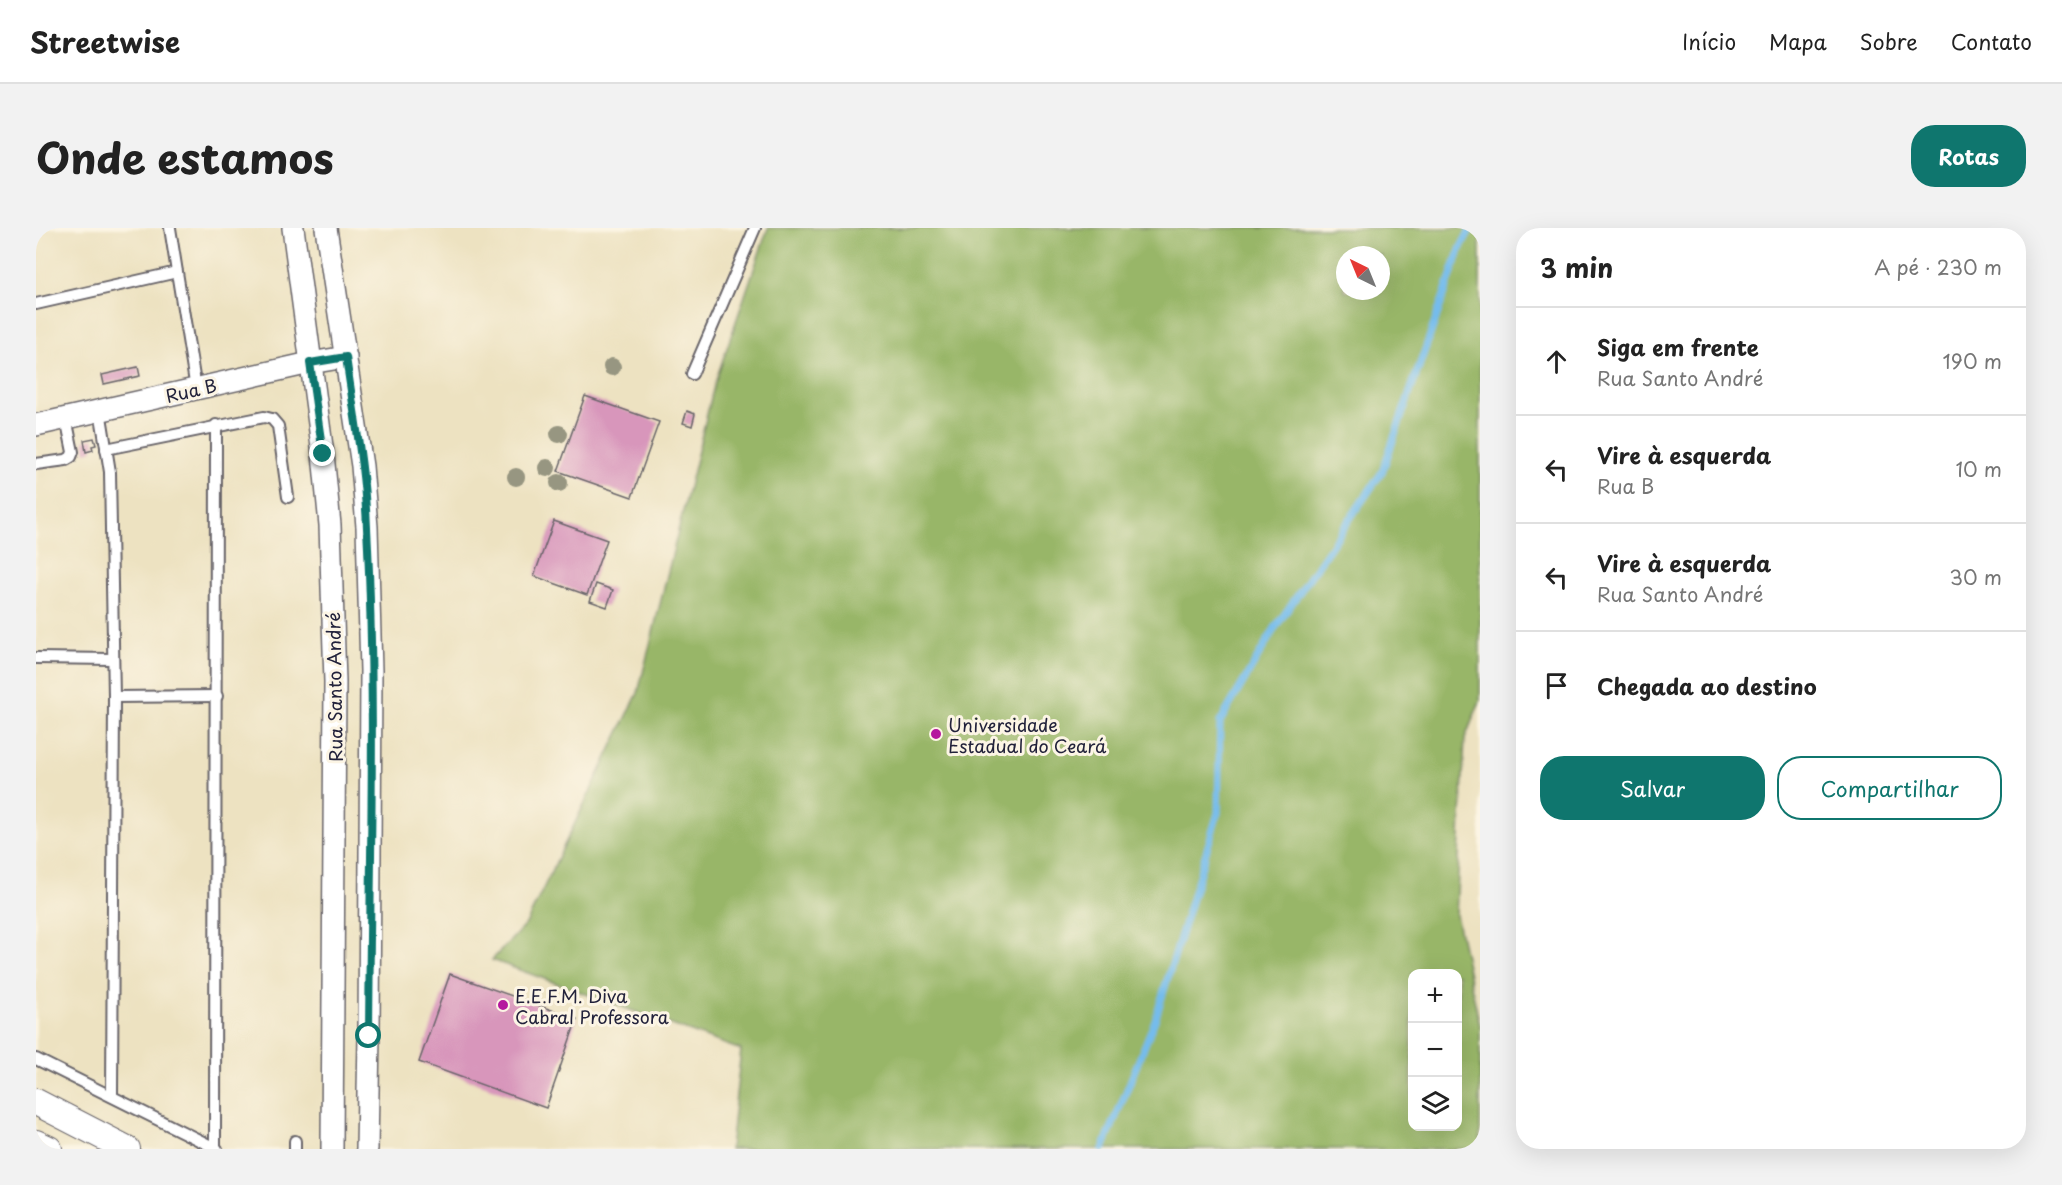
<!DOCTYPE html>
<html lang="pt">
<meta charset="utf-8">
<style>
:root{--surface:#fff;--page:#f2f2f2;--text:#222;--muted:#767676;--line:#e0e0e0;--accent:#0f766e}
body{margin:0;font-family:"Playpen Sans",sans-serif;background:var(--page);color:var(--text)}
.controls{position:absolute;right:18px;bottom:18px;display:grid;overflow:hidden;border-radius:12px;box-shadow:0 6px 24px #0002}
.controls button{width:54px;height:54px;display:grid;place-items:center;padding:0;border:0;border-bottom:2px solid var(--line);background:var(--surface);color:var(--text);font:30px sans-serif}
.compass{position:absolute;left:1300px;top:18px;width:54px;height:54px;border-radius:50%;background:var(--surface);box-shadow:0 6px 24px #0002;rotate:317deg}
.stop{position:absolute;width:18px;height:18px;margin:-14px;border:4px solid #0f766e;border-radius:50%;background:#fff}
.stop.end{background:#0f766e;border-color:#fff;box-shadow:0 2px 6px #0008}
.list{margin:0;padding:0;list-style:none}
h2{display:flex;justify-content:space-between;align-items:center;height:78px;margin:0;padding:0 24px;font-size:26px}
h2 small{font-size:20px;font-weight:400;color:var(--muted)}
.list li{display:grid;grid-template-columns:39px 1fr auto;gap:18px;align-items:center;box-sizing:border-box;height:108px;padding:0 24px;border-top:2px solid var(--line)}
.list b{display:block;font-size:22px;white-space:nowrap}
.list p{margin:0;font-size:20px;white-space:nowrap;color:var(--muted)}
.list em{font-size:20px;font-style:normal;color:var(--muted)}
.actions{display:flex;gap:12px;padding:18px 24px}
.actions a{flex:1;padding:14px 0;border:2px solid var(--accent);border-radius:24px;text-align:center;font-size:21px;color:var(--accent)}
.actions .main{background:var(--accent);color:#fff}
.icon{flex:none;width:33px;height:33px;fill:none;stroke:currentColor;stroke-width:2;stroke-linecap:round;stroke-linejoin:round}
.map{position:relative;flex:none;width:1444px;height:921px;overflow:hidden;border-radius:24px}
header{display:flex;align-items:center;gap:36px;box-sizing:border-box;height:84px;padding:0 30px;background:var(--surface);border-bottom:2px solid var(--line)}
header strong{font-size:28px}
nav{display:flex;gap:33px;margin-inline-start:auto;font-size:21px}
.intro{display:flex;align-items:center;justify-content:space-between;box-sizing:border-box;height:144px;padding:0 36px}
h1{margin:0;font-size:42px}
.button{padding:15px 27px;border-radius:24px;background:var(--accent);color:#fff;font-size:21px;font-weight:700}
main{display:flex;gap:36px;padding:0 36px}
aside{flex:1;background:var(--surface);border-radius:24px;box-shadow:0 6px 24px #0002}
.map>svg:first-child{display:block}
.forest{fill:#98b668;stroke:#5d6c52;stroke-width:1.5;fill-rule:evenodd}
.lines{fill:none;stroke-linecap:round;stroke-linejoin:round}
.stream{stroke:#74bcec;stroke-width:7}
.building{fill:#d896bb}
.service-casing{stroke:#69656a;stroke-width:14}
.minor-casing{stroke:#69656a;stroke-width:24}
.tertiary-casing{stroke:#69656a;stroke-width:28}
.service{stroke:#fff;stroke-width:10}
.minor{stroke:#fff;stroke-width:21}
.tertiary{stroke:#fff;stroke-width:26}
.tree{fill:#979681}
.route{stroke:#0f766e;stroke-width:8}
.poi-dot{fill:#b5179e;stroke:#fcf5e5;stroke-width:2}
.labels{text-anchor:middle;dominant-baseline:central;stroke-width:6;stroke-linejoin:round;paint-order:stroke}
.street-label{font-size:18px;fill:#22223b;stroke:#fcf5e5}
.poi-label{font-size:18px;fill:#22223b;stroke:#fcf5e5;text-anchor:start}
</style>
<header>
<strong>Streetwise</strong>
<nav><a>Início</a><a>Mapa</a><a>Sobre</a><a>Contato</a></nav>
</header>
<div class="intro"><h1>Onde estamos</h1><a class="button">Rotas</a></div>
<main>
<div class="map">
<svg width="1444" height="921" viewBox="0 0 1444 921">
<rect width="100%" height="100%" fill="#fcf5e5"/>
<filter id="ink" filterUnits="userSpaceOnUse"><feTurbulence type="fractalNoise" baseFrequency=".0167" numOctaves="2"/><feDisplacementMap in="SourceGraphic" scale="12" xChannelSelector="R" yChannelSelector="G"/><feConvolveMatrix kernelMatrix="1 2 1 2 8 2 1 2 1" color-interpolation-filters="sRGB"/></filter>
<filter id="wash" filterUnits="userSpaceOnUse"><feTurbulence type="fractalNoise" baseFrequency=".008" numOctaves="4" result="noise"/><feDisplacementMap in="SourceGraphic" scale="24" xChannelSelector="R" yChannelSelector="G"/><feGaussianBlur stdDeviation="1.35" result="paint"/><feColorMatrix in="noise" values="0 0 0 0 0 0 0 0 0 0 0 0 0 0 0 0 0 1.4 0 .05"/><feComposite in="paint" operator="in"/></filter>
<g filter="url(#wash)">
<rect width="100%" height="100%" fill="#ede2c1"/>
<path class="forest" d="M 732,0 L 1444,0 L 1444,473 L 1429,510 L 1420,687 L 1444,798 L 1444,921 L 694,921 L 705,822 L 456,732 L 490,696 L 602,465 L 678,158 ZM 1309,27 L 1345,27 L 1345,63 L 1309,63 ZM 1376,746 L 1422,746 L 1422,898 L 1376,898 Z"/>
<g class="lines">
<polyline class="stream" points="1067,921 1119,792 1182,585 1184,494 1239,400 1346,244 1425,19 1435,0"/>
</g>
<g id="blocks">
<g class="building">
<polygon points="102,139 104,148 68,156 66,147"/>
<polygon points="549,168 623,194 596,269 522,243"/>
<polygon points="651,183 659,186 656,198 647,195"/>
<polygon points="58,210 60,217 56,218 57,222 50,224 48,212"/>
<polygon points="518,293 571,312 551,367 498,348"/>
<polygon points="560,356 577,362 571,379 554,373"/>
<polygon points="414,746 541,791 510,880 383,834"/>
</g>
</g>
</g>
<g filter="url(#ink)">
<use href="#blocks" fill-opacity="0" stroke="#69656a" stroke-width="1.5"/>
<g class="lines">
<defs>
<g id="service">
<polyline points="134,0 141,44"/>
<polyline points="0,76 141,44 160,161"/>
<polyline points="656,146 719,0"/>
<polyline points="64,182 74,244 78,469 76,868"/>
<polyline points="70,221 228,189 236,191 242,198 252,269"/>
<polyline points="0,236 30,232 35,229 37,224 30,190"/>
<polyline points="0,430 77,431"/>
<polyline points="78,469 181,468"/>
<polyline points="0,831 181,921"/>
<polyline points="179,920 180,197"/>
<polyline points="259,921 259,913"/>
</g>
<g id="minor">
<polyline points="257,0 287,226 294,297 299,454 296,921"/>
<polyline points="290,0 326,238 331,299 335,443 333,808 331,921"/>
<polyline points="0,197 274,135 310,129"/>
</g>
<g id="tertiary">
<polyline points="0,874 91,921"/>
<polyline points="0,915 13,921"/>
</g>
</defs>
<use href="#service" class="service-casing"/>
<use href="#minor" class="minor-casing"/>
<use href="#tertiary" class="tertiary-casing"/>
<use href="#service" class="service"/>
<use href="#minor" class="minor"/>
<use href="#tertiary" class="tertiary"/>
</g>
<g class="tree">
<circle cx="576" cy="139" r="9"/>
<circle cx="523" cy="206" r="9"/>
<circle cx="511" cy="240" r="9"/>
<circle cx="480" cy="249" r="9"/>
<circle cx="523" cy="255" r="9"/>
</g>
</g>
<g class="lines" filter="url(#ink)">
<path class="route" d="M 287,226 L 274,135 L 310,129 C 318,186 329,243 331,300 C 340,469 334,639 333,808"/>
</g>
<g class="poi-dot">
<circle cx="900" cy="506" r="6"/>
<circle cx="467" cy="777" r="6"/>
</g>
<g class="labels">
<g class="street-label">
<text transform="translate(155 162) rotate(-13)">Rua B</text>
<text transform="translate(298 459) rotate(-91)">Rua Santo André</text>
</g>
<g class="poi-label">
<text x="912" y="496">Universidade<tspan x="912" dy="21">Estadual do Ceará</tspan></text>
<text x="479" y="767">E.E.F.M. Diva<tspan x="479" dy="21">Cabral Professora</tspan></text>
</g>
</g>
</svg>
<div class="controls">
<button>+</button>
<button>−</button>
<button><svg class="icon" aria-label="layers" viewBox="0 0 24 24"><path d="M12 4l9 5-9 5-9-5zM3 14l9 5 9-5"/></svg></button>
</div>
<svg class="compass" viewBox="-18 -18 36 36"><path d="M0-13l5 13h-10z" fill="#e53935"/><path d="M0 13l5-13h-10z" fill="#767676"/></svg>
<div class="stop" style="left:333px;top:808px"></div>
<div class="stop end" style="left:287px;top:226px"></div>
</div>
<aside>
<h2>3 min<small>A pé · 230 m</small></h2>
<ul class="list">
<li><svg class="icon" aria-label="ahead" viewBox="0 0 24 24"><path d="M12 20V5M6 11l6-6 6 6"/></svg><div><b>Siga em frente</b><p>Rua Santo André</p></div><em>190 m</em></li>
<li><svg class="icon" aria-label="left" viewBox="0 0 24 24"><path d="M17 20v-9H6M10 6l-5 5 5 5"/></svg><div><b>Vire à esquerda</b><p>Rua B</p></div><em>10 m</em></li>
<li><svg class="icon" aria-label="left" viewBox="0 0 24 24"><path d="M17 20v-9H6M10 6l-5 5 5 5"/></svg><div><b>Vire à esquerda</b><p>Rua Santo André</p></div><em>30 m</em></li>
<li><svg class="icon" aria-label="arrive" viewBox="0 0 24 24"><path d="M6 21V4h12l-3 4 3 4H6"/></svg><div><b>Chegada ao destino</b></div></li>
</ul>
<div class="actions"><a class="main">Salvar</a><a>Compartilhar</a></div>
</aside>
</main>
